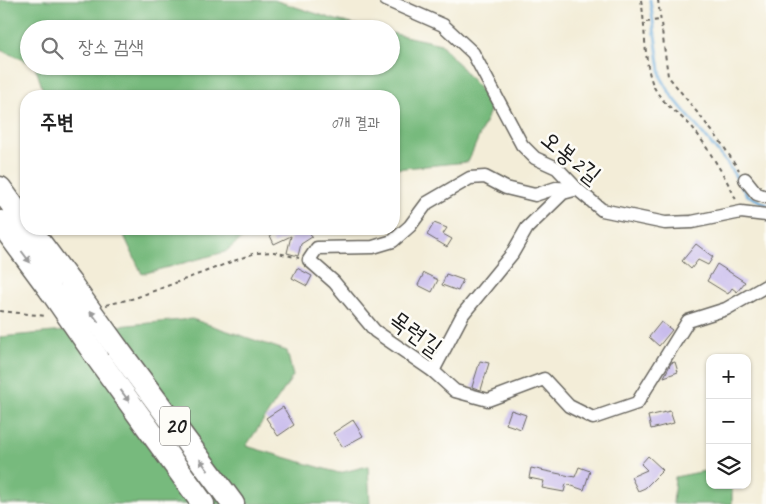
<!DOCTYPE html>
<html lang="ko">
<meta charset="utf-8">
<style>
:root{--surface:#fff;--page:#f6f6f6;--text:#222;--muted:#767676;--line:#e0e0e0}
body{margin:0;font-family:Caveat,"Poor Story",sans-serif;background:var(--page);color:var(--text)}
.controls{position:absolute;right:15px;bottom:15px;display:grid;overflow:hidden;border-radius:10px;box-shadow:0 1px 4px #0004}
.controls button{width:45px;height:45px;display:grid;place-items:center;padding:0;border:0;border-bottom:1px solid var(--line);background:var(--surface);color:var(--text);font:25px sans-serif}
.list{margin:0;padding:0;list-style:none}
h2{display:flex;justify-content:space-between;align-items:center;height:65px;margin:0;padding:0 20px;font-size:21px}
h2 small{font-size:16px;font-weight:400;color:var(--muted)}
.icon{flex:none;width:28px;height:28px;fill:none;stroke:currentColor;stroke-width:2;stroke-linecap:round;stroke-linejoin:round}
.map{position:relative;flex:none;width:766px;height:504px;overflow:hidden}
.search{position:absolute;background:var(--surface);box-shadow:0 1px 4px #0004;left:20px;top:20px;width:380px;height:55px;display:flex;align-items:center;gap:12px;box-sizing:border-box;padding:0 18px;border-radius:28px;color:var(--muted);font-size:19px}
.panel{position:absolute;background:var(--surface);box-shadow:0 1px 4px #0004;left:20px;top:90px;width:380px;height:145px;border-radius:20px}
.map>svg:first-child{display:block}
.forest{fill:#77ba7d;stroke:#4a6b4c}
.lines{fill:none;stroke-linecap:round;stroke-linejoin:round}
.stream{stroke:#65a9da;stroke-width:3}
.building{fill:#c8bbec}
.minor-casing{stroke:#67655e;stroke-width:15}
.motorway-casing{stroke:#67655e;stroke-width:25}
.path{stroke:#67655e;stroke-width:2;stroke-dasharray:4 4;stroke-linecap:butt}
.minor{stroke:#fff;stroke-width:12}
.motorway{stroke:#fff;stroke-width:22}
.motorway-bridge-casing{stroke:#67655e;stroke-width:25;stroke-linecap:butt}
.motorway-bridge{stroke:#fff;stroke-width:22}
.oneway{fill:#999}
.labels{text-anchor:middle;dominant-baseline:central;stroke-width:5;stroke-linejoin:round;paint-order:stroke}
.shield{fill:#fdfcf7;stroke:#605f5e;stroke-width:1}
.shield-label{font-size:22px;font-weight:bold;fill:#1c1c1c}
.street-label{font-size:24px;fill:#1c1c1c;stroke:#fdfcf7}
</style>
<div class="map">
<svg width="766" height="504" viewBox="0 0 766 504">
<rect width="100%" height="100%" fill="#fdfcf7"/>
<filter id="ink" filterUnits="userSpaceOnUse"><feTurbulence type="fractalNoise" baseFrequency=".02" numOctaves="2"/><feDisplacementMap in="SourceGraphic" scale="10" xChannelSelector="R" yChannelSelector="G"/><feConvolveMatrix kernelMatrix="1 2 1 2 8 2 1 2 1" color-interpolation-filters="sRGB"/></filter>
<filter id="wash" filterUnits="userSpaceOnUse"><feTurbulence type="fractalNoise" baseFrequency=".0096" numOctaves="4" result="noise"/><feDisplacementMap in="SourceGraphic" scale="20" xChannelSelector="R" yChannelSelector="G"/><feGaussianBlur stdDeviation="1.12" result="paint"/><feColorMatrix in="noise" values="0 0 0 0 0 0 0 0 0 0 0 0 0 0 0 0 0 1.4 0 .05"/><feComposite in="paint" operator="in"/></filter>
<g filter="url(#wash)">
<rect width="100%" height="100%" fill="#f3edd8"/>
<g class="forest">
<polygon points="0,0 274,0 336,20 373,29 29,29 29,62 0,50"/>
<polygon points="391,33 441,44 493,104 468,162 394,169 394,96 45,96 35,66 391,66"/>
<polygon points="121,229 254,229 225,252 142,274"/>
<polygon points="192,319 287,351 293,376 246,446 339,473 368,466 370,504 0,504 0,337"/>
<polygon points="710,470 710,485 732,485 732,504 673,504 675,477"/>
</g>
<g class="lines">
<polyline class="stream" points="650,0 661,77 671,95 727,163 747,195 766,204"/>
</g>
<g id="blocks">
<g class="building">
<polygon points="434,223 447,228 443,234 452,239 447,247 427,235"/>
<polygon points="267,229 308,229 312,237 301,244 298,256 287,253 291,236 274,244"/>
<polygon points="696,244 713,257 708,265 698,260 691,269 682,261"/>
<polygon points="717,264 745,282 737,292 732,288 728,294 707,281"/>
<polygon points="297,268 312,276 307,286 292,278"/>
<polygon points="424,273 438,280 432,292 418,285"/>
<polygon points="446,274 463,280 458,291 442,285"/>
<polygon points="661,322 672,330 659,346 649,337"/>
<polygon points="480,361 489,363 481,390 472,387"/>
<polygon points="675,362 678,372 664,377 671,363"/>
<polygon points="283,407 294,425 278,436 266,418"/>
<polygon points="511,410 526,415 521,429 506,424"/>
<polygon points="670,411 674,423 651,429 648,416"/>
<polygon points="353,420 363,436 343,447 333,433"/>
<polygon points="648,456 663,470 645,488 638,491 631,477 647,470 641,464"/>
<polygon points="579,467 590,471 584,490 566,484 564,492 542,488 544,481 529,478 531,468 575,477"/>
</g>
</g>
</g>
<g filter="url(#ink)">
<use href="#blocks" fill-opacity="0" stroke="#67655e" stroke-width="1"/>
<g class="lines">
<defs>
<g id="minor">
<polyline points="386,0 443,25 473,53 522,145 535,158 557,168 577,189 602,210 665,223 692,222 741,212 766,215"/>
<polyline points="745,179 757,194 766,197"/>
<polyline points="577,189 556,188 535,195 506,188 485,177 470,178 427,203 410,226 393,241 373,247 317,248 309,260 334,282 375,331 433,371 455,391 488,400 544,379 569,406 593,418 637,403 688,321 726,309 766,286"/>
<polyline points="433,371 463,314 512,254 527,228 563,193 574,190"/>
</g>
<g id="motorway">
<polyline points="0,188 26,224"/>
<polyline points="0,222 51,291"/>
<polyline points="30,229 71,284"/>
<polyline points="117,348 233,504"/>
<polyline points="96,356 203,504"/>
</g>
</defs>
<use href="#minor" class="minor-casing"/>
<use href="#motorway" class="motorway-casing"/>
<g class="path">
<path d="M 641,0 C 646,26 643,63 654,87 C 663,105 680,114 693,128 C 704,142 730,184 736,200"/>
<polyline points="658,0 668,76 720,141 739,170"/>
<polyline points="646,22 659,20"/>
<polyline points="106,305 135,298 255,253 274,252 299,258"/>
<polyline points="0,311 47,316"/>
</g>
<use href="#minor" class="minor"/>
<use href="#motorway" class="motorway"/>
<defs>
<g id="motorway-bridge">
<polyline points="71,284 117,348"/>
<polyline points="51,291 96,356"/>
</g>
</defs>
<use href="#motorway-bridge" class="motorway-bridge-casing"/>
<use href="#motorway-bridge" class="motorway-bridge"/>
</g>
<defs><path id="oneway-solid" d="M-6-.8H1V-3.2L6.5 0L1 3.2V.8H-6Z" transform="scale(1.25)"/></defs>
<g class="oneway">
<use href="#oneway-solid" transform="translate(26 257) rotate(53)"/>
<use href="#oneway-solid" transform="translate(94 316) rotate(-126)"/>
<use href="#oneway-solid" transform="translate(125 396) rotate(54)"/>
<use href="#oneway-solid" transform="translate(204 465) rotate(-126)"/>
</g>
</g>
<g class="labels">
<rect class="shield" x="160" y="406.5" width="30" height="39" rx="4"/>
<g class="shield-label">
<text x="175" y="426">20</text>
</g>
<g class="street-label">
<text transform="translate(571 157) rotate(39)">오봉2길</text>
<text transform="translate(416 333) rotate(36)">목련길</text>
</g>
</g>
</svg>
<div class="controls">
<button>+</button>
<button>−</button>
<button><svg class="icon" aria-label="layers" viewBox="0 0 24 24"><path d="M12 4l9 5-9 5-9-5zM3 14l9 5 9-5"/></svg></button>
</div>
<div class="search"><svg class="icon" aria-label="search" viewBox="0 0 24 24"><circle cx="10" cy="10" r="6"/><path d="M15 15l6 6"/></svg>장소 검색</div>
<section class="panel">
<h2>주변<small>0개 결과</small></h2>
<ul class="list">
</ul>
</section>
</div>
